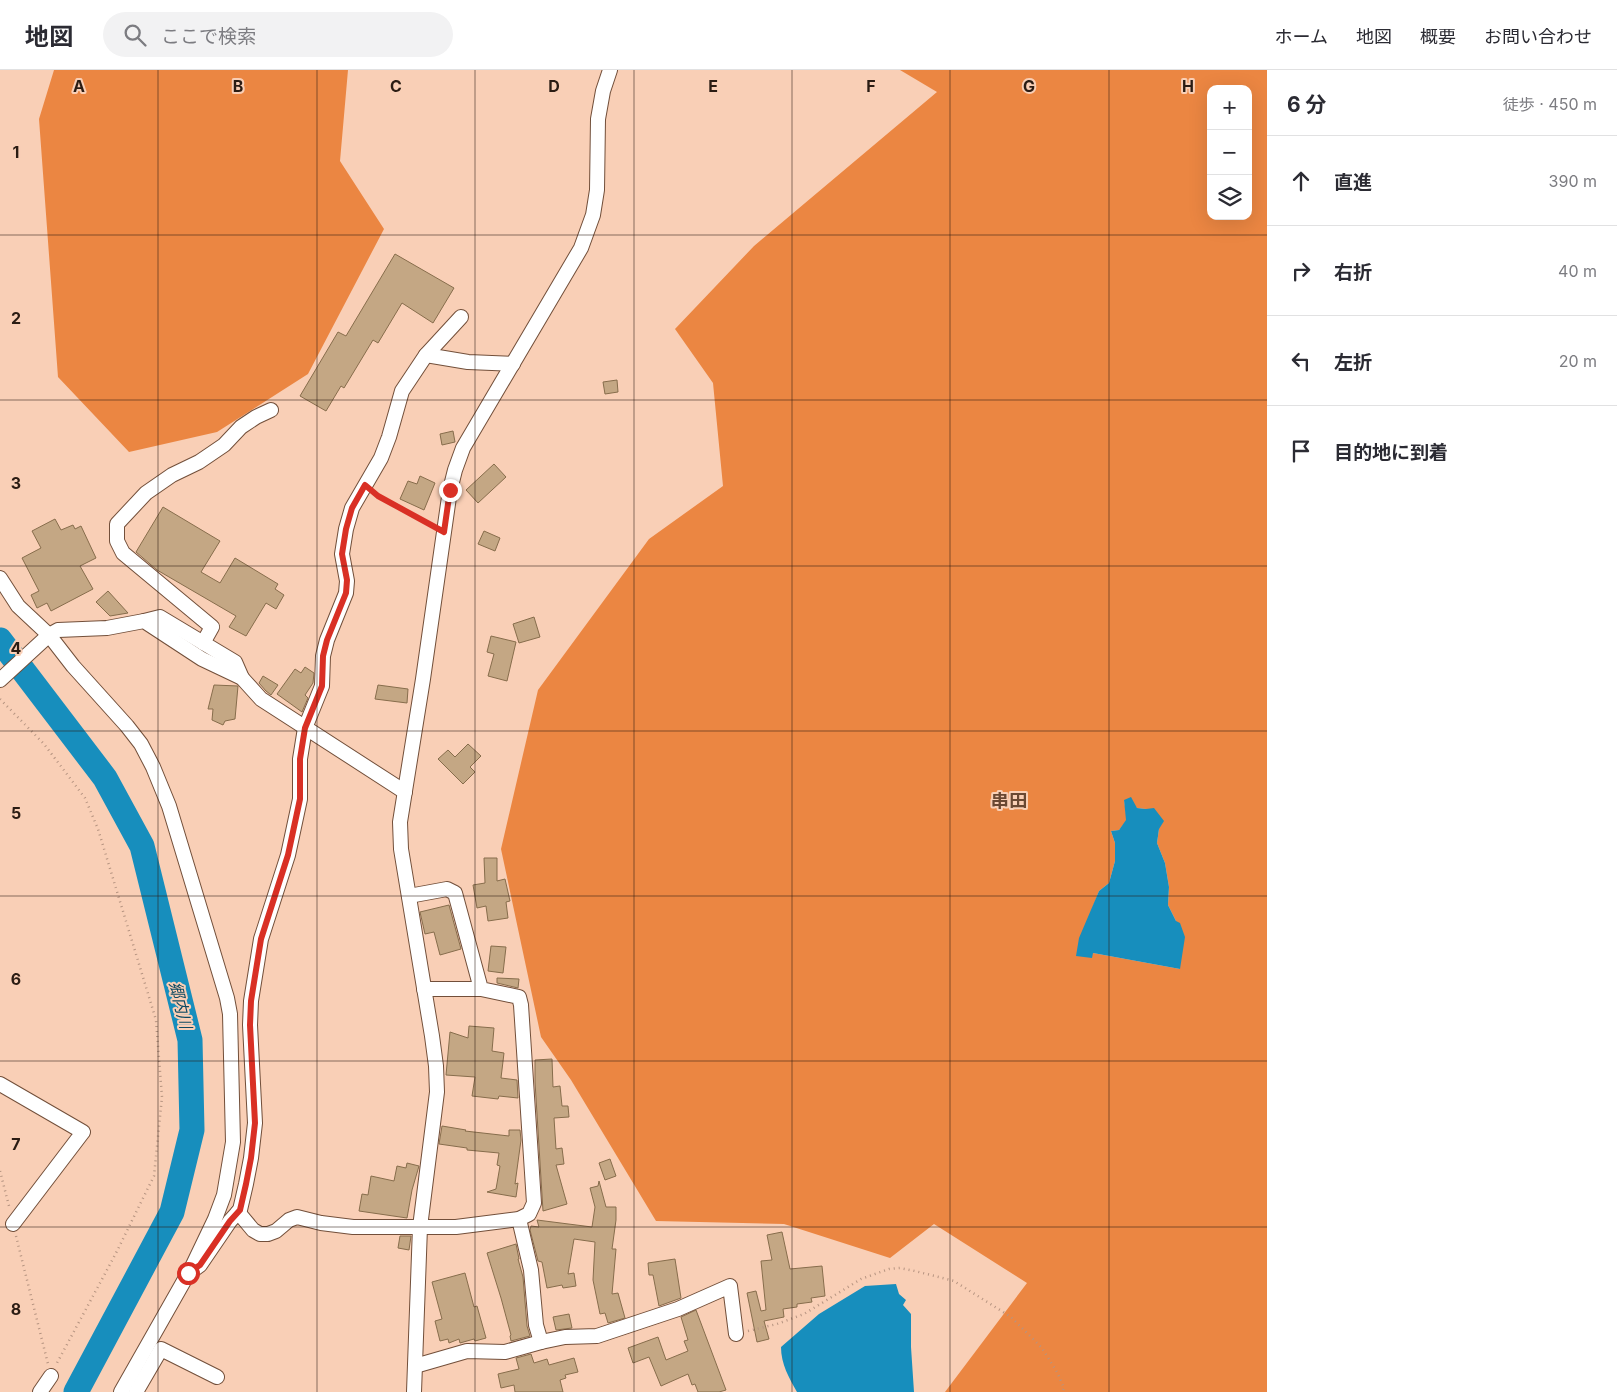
<!DOCTYPE html>
<html lang="ja">
<meta charset="utf-8">
<style>
:root{--surface:#fff;--page:#f2f2f3;--text:#2b2b33;--muted:#7c7c81;--line:#e1e1e2}
body{margin:0;font-family:Inter,"Noto Sans JP",sans-serif;background:var(--page);color:var(--text)}
.controls{position:absolute;right:15px;top:15px;display:grid;overflow:hidden;border-radius:10px;box-shadow:0 5px 20px #0002}
.controls button{width:45px;height:45px;display:grid;place-items:center;padding:0;border:0;border-bottom:1px solid var(--line);background:var(--surface);color:var(--text);font:25px sans-serif}
.stop{position:absolute;width:15px;height:15px;margin:-11px;border:4px solid #d93025;border-radius:50%;background:#fff}
.stop.end{background:#d93025;border-color:#fff;box-shadow:0 1px 5px #0008}
.list{margin:0;padding:0;list-style:none}
h2{display:flex;justify-content:space-between;align-items:center;height:65px;margin:0;padding:0 20px;font-size:21px}
h2 small{font-size:16px;font-weight:400;color:var(--muted)}
.list li{display:grid;grid-template-columns:32px 1fr auto;gap:15px;align-items:center;box-sizing:border-box;height:90px;padding:0 20px;border-top:1px solid var(--line)}
.list b{display:block;font-size:19px;white-space:nowrap}
.list em{font-size:16px;font-style:normal;color:var(--muted)}
.icon{flex:none;width:28px;height:28px;fill:none;stroke:currentColor;stroke-width:2;stroke-linecap:round;stroke-linejoin:round}
.map{position:relative;flex:none;width:1267px;height:1322px;overflow:hidden}
header{display:flex;align-items:center;gap:30px;box-sizing:border-box;height:70px;padding:0 25px;background:var(--surface);border-bottom:1px solid var(--line)}
header strong{font-size:24px}
nav{display:flex;gap:28px;margin-inline-start:auto;font-size:18px}
.search{width:350px;height:45px;background:var(--page);display:flex;align-items:center;gap:12px;box-sizing:border-box;padding:0 18px;border-radius:28px;color:var(--muted);font-size:19px}
main{display:flex}
aside{flex:1;background:var(--surface)}
.map>svg:first-child{display:block}
.forest{fill:#eb8642;fill-rule:evenodd}
.water{fill:#178ebd}
.lines{fill:none;stroke-linecap:round;stroke-linejoin:round}
.river{stroke:#178ebd;stroke-width:25}
.building{fill:#c4a784;stroke:#876d4c}
.minor-casing{stroke:#724f3a;stroke-width:16}
.path{stroke:#b69481;stroke-width:2.5;stroke-dasharray:1 4;stroke-linecap:butt}
.minor{stroke:#fff;stroke-width:14}
.route{stroke:#d93025;stroke-width:6}
.grid{fill:none;stroke:#2b1c13;stroke-width:1;stroke-opacity:0.55}
.labels{text-anchor:middle;dominant-baseline:central;stroke-width:4;stroke-linejoin:round;paint-order:stroke}
.water-label{font-size:16px;font-style:italic;fill:#0d4962;stroke:#f9cfb6}
.quarter-label{font-size:18px;font-weight:bold;fill:#6a4833;stroke:#f9cfb6}
.grid-label{font-size:16px;text-anchor:middle;font-weight:bold;fill:#2b1c13;stroke:#f9cfb6;stroke-width:4;stroke-linejoin:round;paint-order:stroke}
</style>
<header>
<strong>地図</strong>
<div class="search"><svg class="icon" aria-label="search" viewBox="0 0 24 24"><circle cx="10" cy="10" r="6"/><path d="M15 15l6 6"/></svg>ここで検索</div>
<nav><a>ホーム</a><a>地図</a><a>概要</a><a>お問い合わせ</a></nav>
</header>
<main>
<div class="map">
<svg width="1267" height="1322" viewBox="0 0 1267 1322">
<rect width="100%" height="100%" fill="#f9cfb6"/>
<g class="forest">
<polygon points="54,0 348,0 340,91 384,159 308,304 217,362 129,382 58,307 39,49"/>
<path d="M 900,0 L 1267,0 L 1267,1322 L 945,1322 L 1027,1213 L 934,1154 L 890,1188 L 784,1154 L 656,1151 L 571,1010 L 541,967 L 501,779 L 538,620 L 649,469 L 723,416 L 713,313 L 675,259 L 754,176 L 937,22 ZM 1211,19 L 1248,19 L 1248,146 L 1211,146 ZM 1124,730 L 1137,738 L 1146,739 L 1159,759 L 1157,773 L 1165,793 L 1169,817 L 1168,835 L 1176,851 L 1180,899 L 1093,883 L 1092,839 L 1099,821 L 1109,813 L 1115,791 L 1115,773 L 1111,761 L 1119,760 L 1127,750 Z"/>
</g>
<g class="water">
<polygon points="1131,727 1137,738 1146,739 1154,738 1164,751 1159,759 1157,773 1165,793 1169,817 1168,835 1176,851 1180,853 1185,867 1180,899 1093,883 1092,888 1076,886 1079,868 1099,821 1109,813 1115,791 1115,773 1111,761 1119,760 1126,750 1124,730"/>
<path d="M 896,1214 L 899,1224 L 906,1230 L 903,1235 L 911,1244 L 911,1277 L 914,1322 L 797,1322 C 789,1308 781,1294 781,1277 L 819,1244 L 865,1216 Z"/>
</g>
<g class="lines">
<polyline class="river" points="0,570 105,708 142,776 190,970 192,1060 172,1142 76,1322"/>
</g>
<g class="building">
<polygon points="395,184 454,218 433,253 402,233 378,273 373,270 344,318 341,316 326,341 300,326 338,262 346,266"/>
<polygon points="617,310 618,322 605,324 603,312"/>
<polygon points="453,361 455,372 442,375 440,364"/>
<polygon points="494,394 506,407 478,433 466,420"/>
<polygon points="420,406 435,413 424,440 400,429 408,411 417,414"/>
<polygon points="163,437 220,471 201,502 220,513 235,488 278,514 275,519 284,525 276,539 266,533 246,566 229,557 236,546 157,500 136,482"/>
<polygon points="55,449 61,460 73,455 75,459 81,456 96,488 80,496 93,519 51,541 47,533 37,538 31,525 39,521 22,488 41,478 32,461"/>
<polygon points="484,461 500,468 495,481 478,474"/>
<polygon points="108,521 128,543 110,546 96,532"/>
<polygon points="534,547 540,567 519,573 513,554"/>
<polygon points="491,566 516,572 507,611 488,606 494,584 487,582"/>
<polygon points="305,597 314,603 313,613 305,625 308,628 302,642 277,624 295,599 301,603"/>
<polygon points="263,606 278,615 271,625 266,621 259,613"/>
<polygon points="214,615 238,616 235,649 225,651 223,655 212,650 213,639 208,639"/>
<polygon points="378,615 408,619 407,633 375,629"/>
<polygon points="468,674 481,686 470,697 475,702 463,714 438,689 448,680 455,687"/>
<polygon points="484,788 497,788 497,811 505,809 510,831 506,832 508,848 488,851 486,836 477,838 473,815 485,813"/>
<polygon points="449,835 461,879 440,885 434,862 425,864 420,842"/>
<polygon points="491,876 506,877 503,903 488,901"/>
<polygon points="497,908 519,909 518,918 497,913"/>
<polygon points="469,956 494,958 492,981 504,983 501,1008 517,1010 518,1028 499,1026 498,1029 472,1026 475,1007 446,1005 450,962 468,968"/>
<polygon points="552,989 553,1017 560,1016 562,1036 568,1036 569,1047 554,1048 556,1079 562,1078 564,1094 556,1095 567,1134 543,1141 535,1012 535,990"/>
<polygon points="442,1056 466,1060 465,1061 509,1066 509,1060 520,1060 521,1070 515,1114 518,1113 516,1127 487,1122 496,1119 500,1096 497,1095 499,1083 467,1080 467,1078 439,1074"/>
<polygon points="610,1089 616,1106 605,1110 599,1093"/>
<polygon points="407,1093 419,1096 412,1120 407,1148 359,1141 362,1124 368,1125 371,1106 394,1111 397,1096 406,1098"/>
<polygon points="599,1111 606,1137 616,1137 616,1150 612,1179 616,1179 612,1224 618,1223 625,1248 608,1253 605,1243 600,1244 593,1210 595,1172 574,1169 568,1204 574,1203 576,1216 563,1218 562,1215 547,1218 542,1192 538,1191 530,1160 531,1156 539,1157 537,1150 592,1157 595,1137 590,1118 598,1116"/>
<polygon points="782,1162 790,1199 822,1196 825,1226 811,1228 812,1232 797,1234 797,1237 783,1239 784,1247 764,1251 769,1269 757,1272 747,1223 756,1221 761,1241 766,1240 761,1191 772,1190 767,1165"/>
<polygon points="400,1166 411,1166 409,1180 398,1178"/>
<polygon points="516,1174 519,1189 518,1189 523,1207 527,1256 530,1266 511,1271 510,1266 511,1265 501,1228 487,1183"/>
<polygon points="675,1189 681,1228 659,1236 653,1205 649,1205 648,1193"/>
<polygon points="465,1203 474,1237 477,1236 486,1268 475,1271 474,1269 460,1273 459,1269 449,1273 448,1269 440,1271 435,1251 442,1249 432,1212"/>
<polygon points="696,1240 726,1320 719,1322 698,1322 695,1314 692,1315 688,1304 661,1316 649,1287 633,1293 628,1278 658,1267 666,1290 688,1281 684,1271 688,1270 681,1247"/>
<polygon points="569,1244 572,1258 556,1260 553,1247"/>
<polygon points="531,1284 534,1293 547,1289 549,1295 574,1288 578,1302 565,1305 566,1308 560,1310 563,1322 515,1322 514,1315 501,1318 498,1304 519,1299 516,1288"/>
</g>
<g class="lines">
<defs>
<g id="minor">
<polyline points="426,285 468,292 513,294"/>
<polyline points="0,508 18,536 49,565 73,596 127,656 141,674 153,697 169,736 227,928 230,944 233,1072 224,1125 215,1149 193,1195 121,1322"/>
<polyline points="144,551 160,547 235,592 242,608"/>
<polyline points="203,573 212,557 123,483 117,471 117,454 146,423 172,405 199,392 224,375 241,357 256,347 271,340"/>
<polyline points="0,610 49,565 58,560 107,558 144,551 202,589 242,608 261,629 405,722"/>
<polyline points="424,919 481,919"/>
<polyline points="0,1014 83,1062 13,1154"/>
<polyline points="238,1142 253,1160 260,1164 268,1164 276,1161 289,1150 297,1147 321,1153 353,1157 456,1157 519,1149 529,1144 534,1133 521,935 519,927 481,919 455,823 447,819 409,826"/>
<polyline points="519,1149 531,1200 536,1255 541,1272 565,1267 597,1266 678,1239 730,1216 736,1264"/>
<polyline points="189,1203 200,1195 230,1151 240,1140 246,1114 251,1088 255,1053 250,955 251,931 261,869 288,785 300,729 300,689 305,658 322,616 323,586 327,570 346,523 347,511 342,484 346,459 352,438 381,388 389,367 402,321 426,285 461,247"/>
<polyline points="415,1296 467,1281 505,1282 541,1272"/>
<polyline points="40,1322 51,1306"/>
<polyline points="136,1322 161,1279 217,1307"/>
<polyline points="414,1322 420,1157 437,1022 436,996 432,966 401,779 400,752 423,609 450,420 455,400 463,378 581,178 593,145 597,120 598,49 603,21 610,0"/>
</g>
</defs>
<use href="#minor" class="minor-casing"/>
<g class="path">
<polyline points="375,424 431,455"/>
<polyline points="0,629 44,674 85,728 98,759 156,950 162,1027 154,1106 115,1185 57,1293"/>
<polyline points="0,1101 9,1136"/>
<polyline points="16,1166 48,1294"/>
<polyline points="748,1261 777,1254 804,1244 861,1209 889,1199 900,1198 915,1201 954,1211 1011,1247 1042,1278 1057,1302 1064,1318 1062,1322"/>
</g>
<use href="#minor" class="minor"/>
</g>
<g class="lines">
<polyline class="route" points="188,1203 200,1195 230,1151 240,1140 246,1114 251,1088 255,1053 250,955 251,931 261,869 288,785 300,729 300,689 305,658 322,616 323,586 327,570 346,523 347,510 342,484 346,459 352,438 365,415 378,426 444,462 450,420"/>
</g>
<path class="grid" d="M 158,0 L 158,1322M 317,0 L 317,1322M 475,0 L 475,1322M 634,0 L 634,1322M 792,0 L 792,1322M 950,0 L 950,1322M 1109,0 L 1109,1322M 0,165 L 1267,165M 0,330 L 1267,330M 0,496 L 1267,496M 0,661 L 1267,661M 0,826 L 1267,826M 0,991 L 1267,991M 0,1157 L 1267,1157"/>
<g class="labels">
<g class="water-label">
<text transform="translate(181 935) rotate(76)">郷内川</text>
</g>
<g class="quarter-label">
<text x="1009" y="730">串田</text>
</g>
</g>
<g class="grid-label">
<text x="79" y="22">A</text>
<text x="238" y="22">B</text>
<text x="396" y="22">C</text>
<text x="554" y="22">D</text>
<text x="713" y="22">E</text>
<text x="871" y="22">F</text>
<text x="1029" y="22">G</text>
<text x="1188" y="22">H</text>
<text x="16" y="88">1</text>
<text x="16" y="254">2</text>
<text x="16" y="419">3</text>
<text x="16" y="584">4</text>
<text x="16" y="749">5</text>
<text x="16" y="915">6</text>
<text x="16" y="1080">7</text>
<text x="16" y="1245">8</text>
</g>
</svg>
<div class="controls">
<button>+</button>
<button>−</button>
<button><svg class="icon" aria-label="layers" viewBox="0 0 24 24"><path d="M12 4l9 5-9 5-9-5zM3 14l9 5 9-5"/></svg></button>
</div>
<div class="stop" style="left:188px;top:1203px"></div>
<div class="stop end" style="left:450px;top:420px"></div>
</div>
<aside>
<h2>6 分<small>徒歩 · 450 m</small></h2>
<ul class="list">
<li><svg class="icon" aria-label="ahead" viewBox="0 0 24 24"><path d="M12 20V5M6 11l6-6 6 6"/></svg><div><b>直進</b></div><em>390 m</em></li>
<li><svg class="icon" aria-label="right" viewBox="0 0 24 24"><path d="M7 20v-9h11M14 6l5 5-5 5"/></svg><div><b>右折</b></div><em>40 m</em></li>
<li><svg class="icon" aria-label="left" viewBox="0 0 24 24"><path d="M17 20v-9H6M10 6l-5 5 5 5"/></svg><div><b>左折</b></div><em>20 m</em></li>
<li><svg class="icon" aria-label="arrive" viewBox="0 0 24 24"><path d="M6 21V4h12l-3 4 3 4H6"/></svg><div><b>目的地に到着</b></div></li>
</ul>
</aside>
</main>
